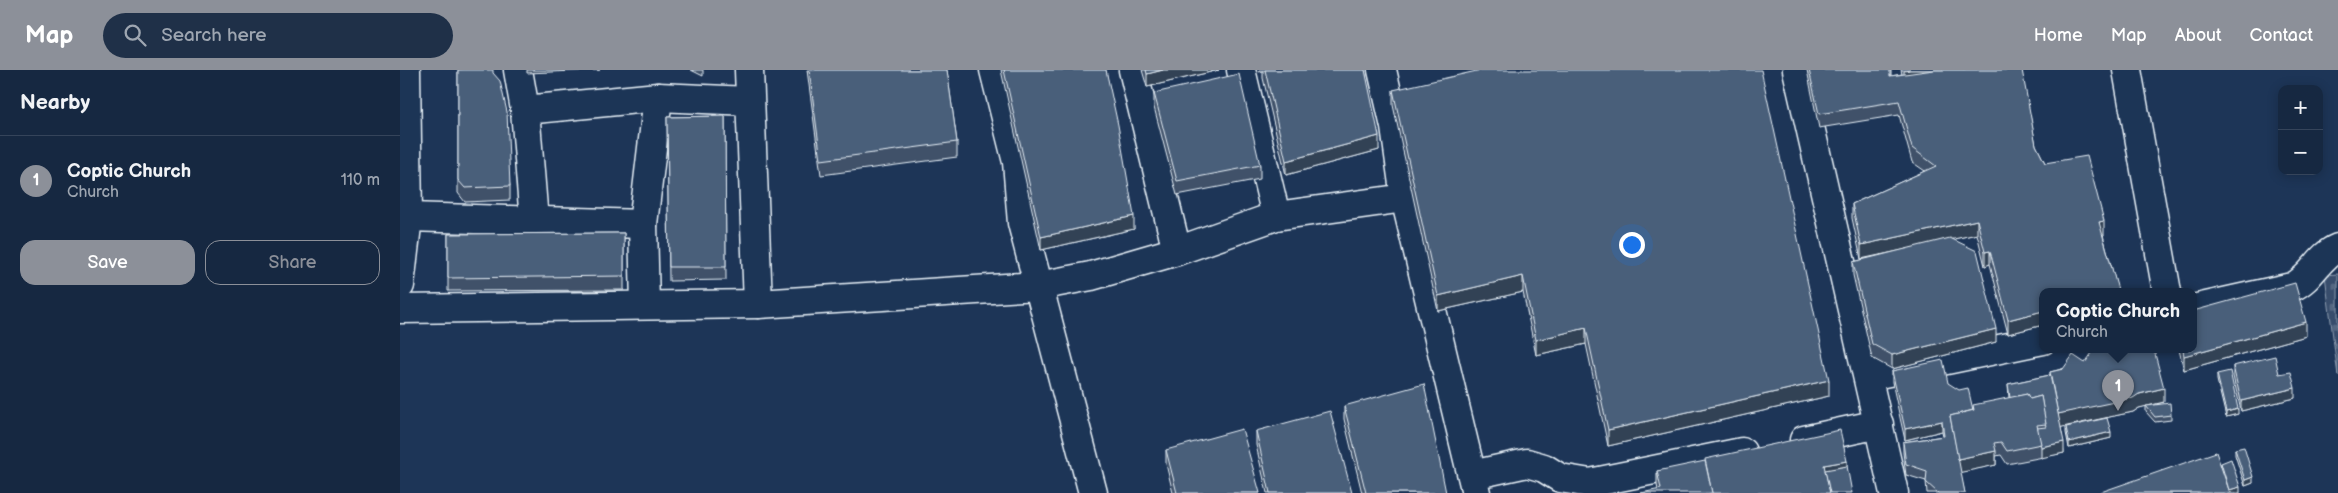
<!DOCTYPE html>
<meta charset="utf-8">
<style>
:root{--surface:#162841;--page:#1f3048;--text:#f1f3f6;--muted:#9ea6b1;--line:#35445a;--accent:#8c9099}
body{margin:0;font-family:"Balsamiq Sans",sans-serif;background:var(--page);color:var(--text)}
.controls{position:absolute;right:15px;top:15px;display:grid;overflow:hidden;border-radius:10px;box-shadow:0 2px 12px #0003}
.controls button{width:45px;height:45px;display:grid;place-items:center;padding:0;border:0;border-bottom:1px solid var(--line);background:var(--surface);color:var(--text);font:25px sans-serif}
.you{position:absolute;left:1231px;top:174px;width:18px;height:18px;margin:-12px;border:4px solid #fff;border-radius:50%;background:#1a73e8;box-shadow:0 0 0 8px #1a73e833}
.badge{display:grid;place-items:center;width:32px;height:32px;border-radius:50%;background:var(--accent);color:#fff;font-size:16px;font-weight:700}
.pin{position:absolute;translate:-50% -41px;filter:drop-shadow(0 1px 2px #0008)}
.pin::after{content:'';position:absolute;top:26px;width:18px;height:15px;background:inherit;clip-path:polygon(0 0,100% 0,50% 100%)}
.popup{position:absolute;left:1639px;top:218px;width:158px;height:65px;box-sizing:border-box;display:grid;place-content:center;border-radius:10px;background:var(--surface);filter:drop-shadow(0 1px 4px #0005);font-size:16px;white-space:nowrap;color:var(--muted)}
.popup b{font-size:19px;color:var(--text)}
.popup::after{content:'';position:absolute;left:50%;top:100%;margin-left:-10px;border:10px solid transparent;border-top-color:var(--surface)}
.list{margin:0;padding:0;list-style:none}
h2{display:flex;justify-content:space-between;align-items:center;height:65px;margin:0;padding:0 20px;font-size:21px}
h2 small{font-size:16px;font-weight:400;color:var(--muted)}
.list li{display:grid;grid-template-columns:32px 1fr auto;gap:15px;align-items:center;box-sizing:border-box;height:90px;padding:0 20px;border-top:1px solid var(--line)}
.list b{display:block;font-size:19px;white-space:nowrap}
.list p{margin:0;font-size:16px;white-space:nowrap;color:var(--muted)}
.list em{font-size:16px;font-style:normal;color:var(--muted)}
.actions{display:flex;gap:10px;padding:15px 20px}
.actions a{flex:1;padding:11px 0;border:1px solid var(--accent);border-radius:15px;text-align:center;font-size:18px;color:var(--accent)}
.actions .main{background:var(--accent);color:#fff}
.icon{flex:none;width:28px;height:28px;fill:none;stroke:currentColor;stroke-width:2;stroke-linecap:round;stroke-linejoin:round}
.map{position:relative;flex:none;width:1938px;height:423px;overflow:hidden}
header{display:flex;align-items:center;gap:30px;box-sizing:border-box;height:70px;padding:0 25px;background:var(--accent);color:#fff}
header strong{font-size:24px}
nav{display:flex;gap:28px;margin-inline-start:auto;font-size:18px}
.search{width:350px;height:45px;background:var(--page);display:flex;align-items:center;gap:12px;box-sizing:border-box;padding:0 18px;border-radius:28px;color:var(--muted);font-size:19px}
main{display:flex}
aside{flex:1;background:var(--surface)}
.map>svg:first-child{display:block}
.cemetery{fill:url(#cemetery-stones);stroke:#909fb2}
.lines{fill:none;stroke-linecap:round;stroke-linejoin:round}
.minor-casing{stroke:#e8f1f8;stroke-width:31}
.minor{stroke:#1d3557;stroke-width:28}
.wall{fill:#3f5169;stroke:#e8f1f8}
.shaded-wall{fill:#334255;stroke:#e8f1f8}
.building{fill:#495e7a;stroke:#e8f1f8}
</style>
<header>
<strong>Map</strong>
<div class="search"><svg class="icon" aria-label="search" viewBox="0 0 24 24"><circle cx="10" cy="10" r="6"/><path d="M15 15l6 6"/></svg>Search here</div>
<nav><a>Home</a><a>Map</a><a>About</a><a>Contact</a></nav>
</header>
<main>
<aside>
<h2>Nearby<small></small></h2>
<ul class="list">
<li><span class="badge">1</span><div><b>Coptic Church</b><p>Church</p></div><em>110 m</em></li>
</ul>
<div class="actions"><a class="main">Save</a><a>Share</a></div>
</aside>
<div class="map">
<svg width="1938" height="423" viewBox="0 0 1938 423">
<defs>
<pattern id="cemetery-stones" width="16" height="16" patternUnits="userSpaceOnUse" patternTransform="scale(1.25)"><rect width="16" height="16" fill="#374d6c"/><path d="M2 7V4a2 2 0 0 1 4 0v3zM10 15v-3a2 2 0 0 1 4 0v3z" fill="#546782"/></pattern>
</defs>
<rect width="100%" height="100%" fill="#1d3557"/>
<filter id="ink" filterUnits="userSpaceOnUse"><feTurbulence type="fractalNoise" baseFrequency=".02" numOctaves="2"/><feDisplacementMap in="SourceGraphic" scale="10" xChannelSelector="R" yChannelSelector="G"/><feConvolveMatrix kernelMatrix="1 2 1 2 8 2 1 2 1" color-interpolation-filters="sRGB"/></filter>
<g filter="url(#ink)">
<polygon class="cemetery" points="1938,204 1938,306 1925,205"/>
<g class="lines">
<defs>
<g id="minor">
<polyline points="118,0 125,40 134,151"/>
<polyline points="349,0 358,234"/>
<polyline points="594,0 617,92 622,153 693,423"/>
<polyline points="733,0 777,181"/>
<polyline points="841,0 876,146"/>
<polyline points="982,0 995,57 1005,128 1076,423"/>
<polyline points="1397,0 1494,423"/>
<polyline points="1727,0 1767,222"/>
<polyline points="125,40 258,27 349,31"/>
<polyline points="8,147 243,154"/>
<polyline points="0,215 8,147 6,0"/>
<polyline points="245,235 243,154 258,27"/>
<polyline points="0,239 358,234 638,216 691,206 777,181 876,146 1005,128"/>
<path d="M 1793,239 L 1892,217 C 1913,208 1918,186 1938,178"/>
<polyline points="1469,306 1643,270"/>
<polyline points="1404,370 1479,354"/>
<polyline points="1072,405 1127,393 1144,398 1160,408 1190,413 1342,382"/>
</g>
</defs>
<use href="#minor" class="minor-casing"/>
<use href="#minor" class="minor"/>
</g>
<g class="wall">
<polygon points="58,0 93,3 110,116 110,130 65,132 58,123"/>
<polygon points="127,0 200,0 127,3"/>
<polygon points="291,0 303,0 303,6"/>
<polygon points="407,0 547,0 557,72 557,87 421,105"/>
<polygon points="601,0 706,0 734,159 641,180"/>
<polygon points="742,0 819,0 747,17"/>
<polygon points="859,0 965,0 979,80 886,105 863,8 863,1 859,2"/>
<polygon points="1407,0 1491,0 1491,6 1502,4 1501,0 1621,0 1636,75 1645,93 1704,165 1703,165 1718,222 1643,222 1643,255 1608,264 1590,194 1585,196 1577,164 1553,169 1596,272 1492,299 1472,288 1453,205 1453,192 1485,184 1461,189 1452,148 1452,134 1525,101 1512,92 1499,45 1419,58"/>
<polygon points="993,20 1429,326 1208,376 1186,274 1136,285 1123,222 1038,241 993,35"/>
<polygon points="754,23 860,95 860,109 777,125 754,37"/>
<polygon points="325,46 326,210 269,211 267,47"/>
<polygon points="224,163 224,220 48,221 48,164"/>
<polygon points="1906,266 1784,300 1779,280 1793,280"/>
<polygon points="1685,293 1764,332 1748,336 1771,345 1771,350 1755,352 1746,342 1746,336 1739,338 1733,342 1661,357 1664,383 1607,394 1601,385 1596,386 1596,395 1560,402 1565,423 1527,423 1526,411 1506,405 1503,383 1503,372 1543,366 1542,361 1505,370 1492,312 1492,301 1548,313 1573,339 1609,328 1608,314 1650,305 1650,302"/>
<polygon points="1833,296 1879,304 1895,328 1841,341 1833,306"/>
<polygon points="1817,304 1838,344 1826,347 1817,310"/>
<polygon points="944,336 1046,423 962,423 944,349"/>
<polygon points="1666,357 1711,368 1669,378 1666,363"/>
<polygon points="856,361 952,423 867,423 856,375"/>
<polygon points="1835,379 1853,413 1845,416 1835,385"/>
<polygon points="766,380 860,423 773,423 766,394"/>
<polygon points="1447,391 1447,396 1258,420 1257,415 1257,401"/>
<polygon points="1821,393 1840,423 1698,423 1821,397"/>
</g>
<g class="shaded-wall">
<polygon points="763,0 819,0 747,17 747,4"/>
<polygon points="1510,0 1565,0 1504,15 1504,1"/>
<polygon points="979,66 979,80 886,105 886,91"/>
<polygon points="734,146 734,159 641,180 641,167"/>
<polygon points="1577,150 1577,164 1461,189 1461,175"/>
<polygon points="1704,151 1704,165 1699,166 1699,152"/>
<polygon points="1590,181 1590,194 1585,196 1585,182"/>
<polygon points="1123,206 1123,222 1038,241 1038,226"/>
<polygon points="1643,241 1643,255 1608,264 1608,250"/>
<polygon points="1906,252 1906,266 1784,300 1784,286"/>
<polygon points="1186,258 1186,274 1136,285 1136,270"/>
<polygon points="1596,259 1596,272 1492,299 1492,285"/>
<polygon points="1429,310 1429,326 1208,376 1208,360"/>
<polygon points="1764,318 1764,332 1739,338 1733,342 1658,358 1658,344"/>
<polygon points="1895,318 1895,328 1841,341 1841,331"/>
<polygon points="1838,339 1838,344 1826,347 1826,342"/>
<polygon points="1542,351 1542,361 1505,370 1505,359"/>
<polygon points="1711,362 1711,368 1669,378 1669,372"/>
<polygon points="1664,372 1664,383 1641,388 1641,377"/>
<polygon points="1596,381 1596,395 1558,403 1558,389"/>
<polygon points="1447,391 1447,406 1426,410 1424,395"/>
<polygon points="1853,407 1853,413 1845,416 1845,410"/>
<polygon points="1840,417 1840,423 1829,423 1829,420"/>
</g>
<g class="building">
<polygon points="58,0 93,0 93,3 100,11 107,42 110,116 65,118 58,110"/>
<polygon points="409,0 547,0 557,72 421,90"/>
<polygon points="604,0 706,0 718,55 734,146 641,167"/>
<polygon points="746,0 763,0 747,4"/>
<polygon points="865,0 965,0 979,66 886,91"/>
<polygon points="1081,0 1361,0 1429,310 1208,360 1186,258 1136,270 1123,206 1038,226 993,20"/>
<polygon points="1409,0 1490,0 1490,6 1534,0 1622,0 1636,75 1645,93 1687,86 1704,151 1699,152 1718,220 1711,222 1643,222 1643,241 1608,250 1590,181 1585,182 1577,150 1461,175 1452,134 1536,96 1512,78 1499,31 1419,44"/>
<polygon points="839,4 860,95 777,111 754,23"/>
<polygon points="325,46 326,197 269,197 267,47"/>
<polygon points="224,163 224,206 48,208 48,164"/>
<polygon points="1550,168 1577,181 1596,259 1492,285 1472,274 1453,192"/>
<polygon points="1895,213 1906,252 1784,286 1783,280 1793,280 1793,241"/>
<polygon points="1694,280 1711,280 1714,281 1715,280 1754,280 1764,318 1739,324 1733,328 1658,344 1650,302 1663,299 1673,285 1685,293"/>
<polygon points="1875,286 1879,304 1891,302 1895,318 1841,331 1833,296"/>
<polygon points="1543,290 1548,313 1559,320 1568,318 1573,340 1550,346 1565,423 1538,423 1526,412 1527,401 1506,394 1503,372 1544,366 1542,351 1505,359 1492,301"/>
<polygon points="1830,301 1838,339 1826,342 1817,304"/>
<polygon points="1650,305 1664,372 1641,377 1637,358 1646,357 1641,326 1630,329 1627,324 1610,328 1608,314"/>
<polygon points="1024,314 1046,423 966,423 944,336"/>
<polygon points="1627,324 1630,329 1641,326 1646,354 1637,355 1641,374 1607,381 1601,372 1594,373 1596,381 1558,389 1550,346 1574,340 1573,335"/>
<polygon points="1770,333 1771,345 1755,347 1746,336"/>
<polygon points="930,341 952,423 870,423 856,361"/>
<polygon points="1707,348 1711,362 1669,372 1666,357"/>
<polygon points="842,359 860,423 777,423 766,380"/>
<polygon points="1440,360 1447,391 1424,395 1430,423 1312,423 1305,389"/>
<polygon points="1844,377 1853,407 1845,410 1835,379"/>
<polygon points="1816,382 1830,423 1698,423"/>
<polygon points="1831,389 1840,417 1829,420 1821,393"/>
<polygon points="1305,391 1312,423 1241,423 1261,419 1257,401"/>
<polygon points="1447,396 1452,423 1430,423 1425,400"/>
</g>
</g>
</svg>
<div class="controls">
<button>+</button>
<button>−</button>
</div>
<div class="you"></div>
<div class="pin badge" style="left:1718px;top:341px">1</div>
<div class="popup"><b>Coptic Church</b>Church</div>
</div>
</main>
